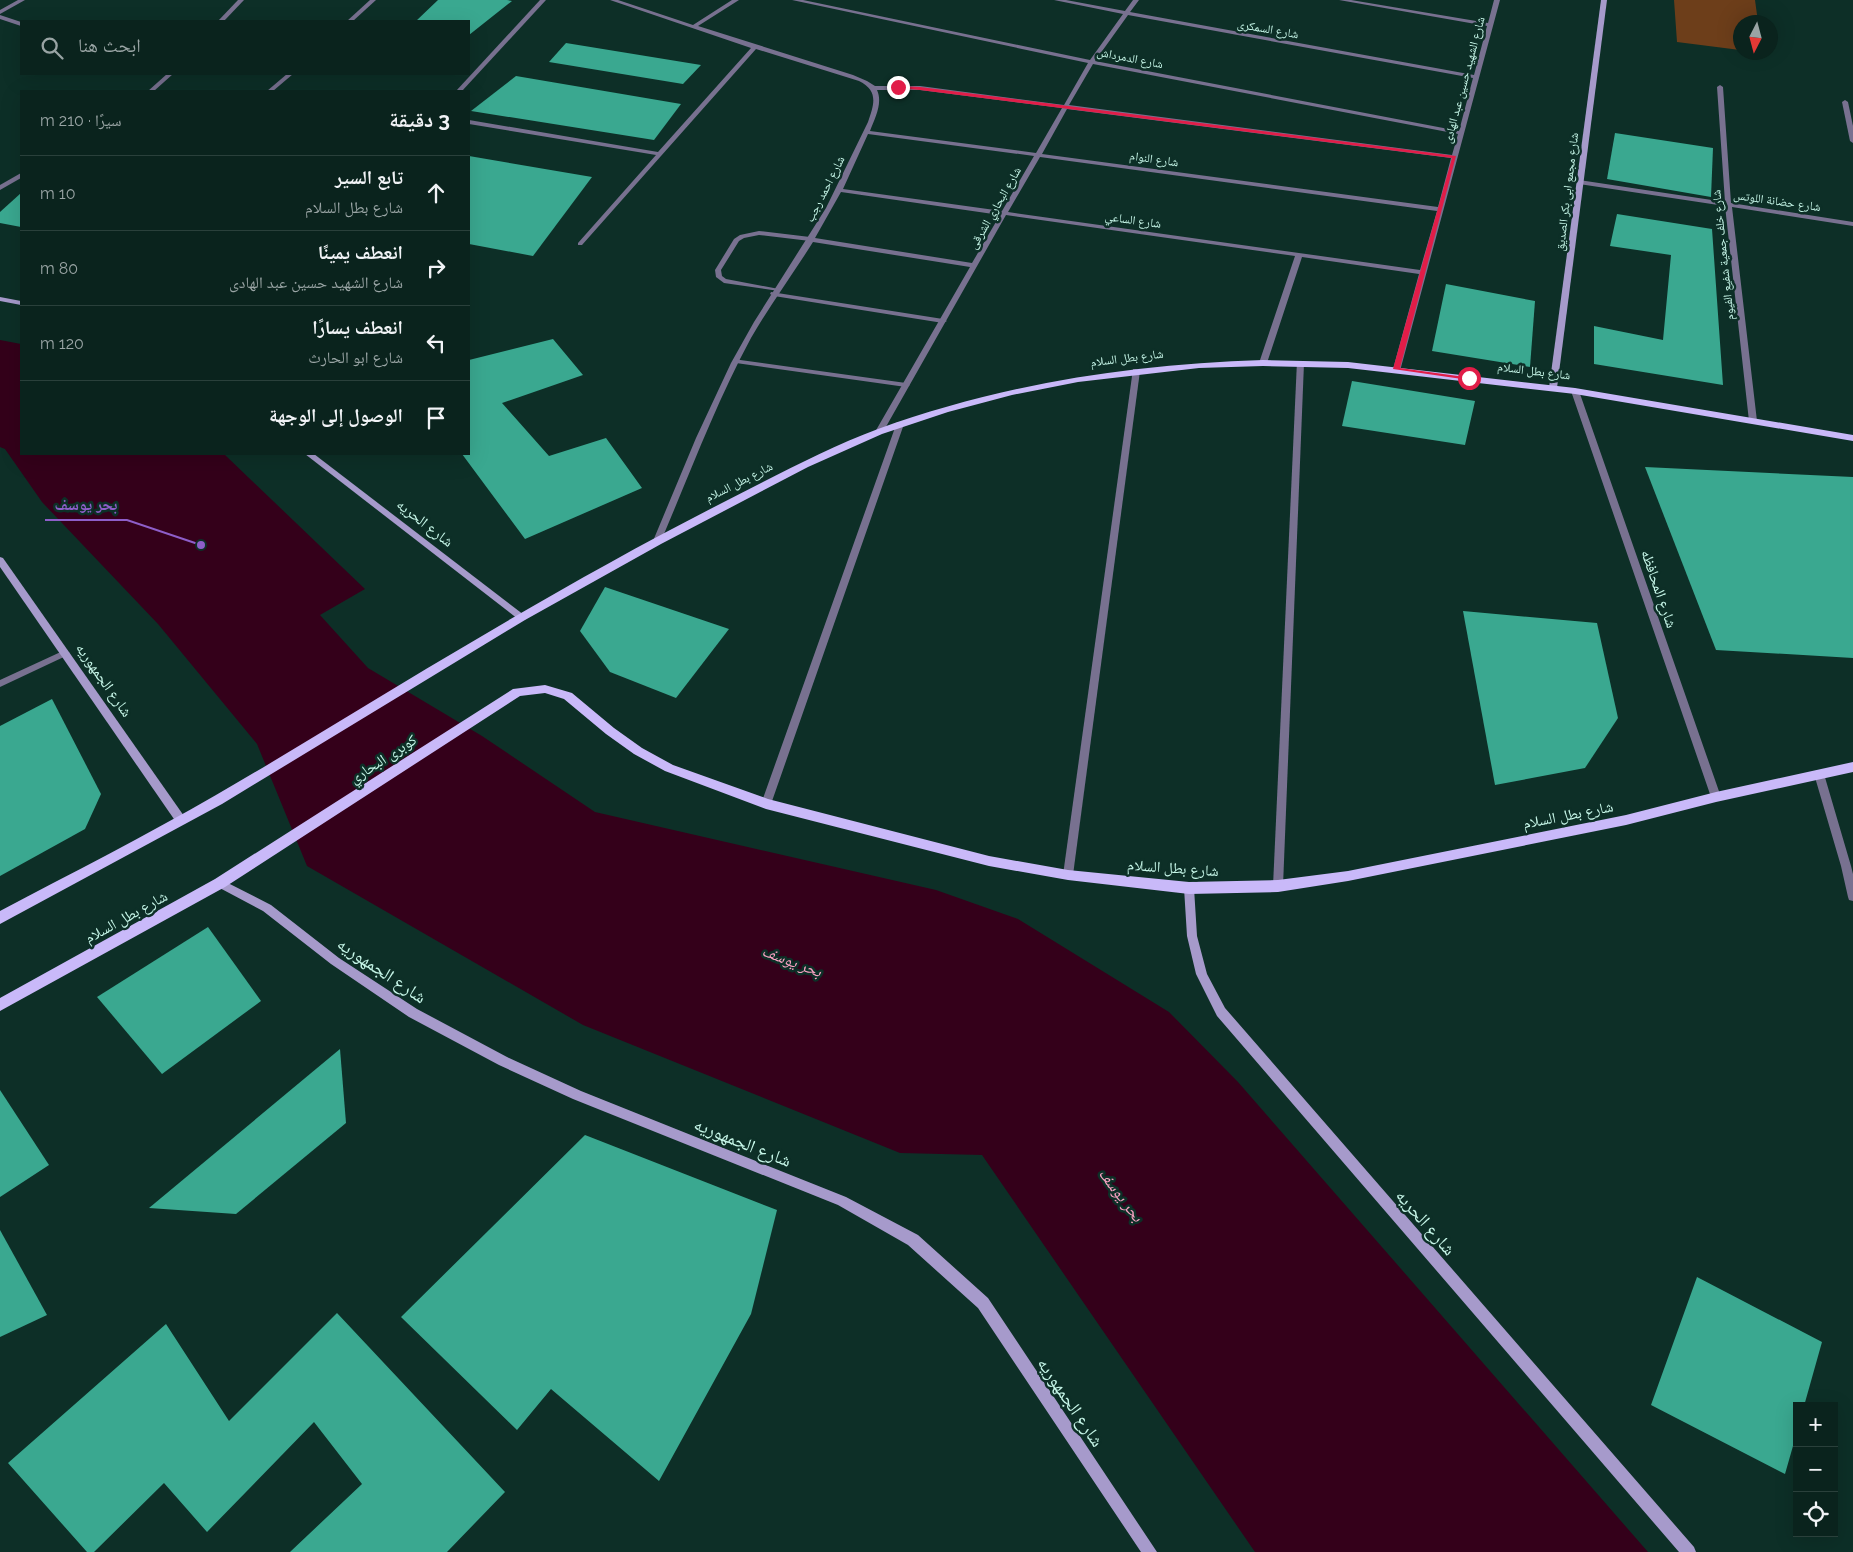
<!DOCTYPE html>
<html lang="ar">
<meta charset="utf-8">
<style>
:root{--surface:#0a231d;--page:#132b26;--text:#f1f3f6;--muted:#99a4a4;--line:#2a403b}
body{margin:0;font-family:Raleway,"Noto Naskh Arabic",sans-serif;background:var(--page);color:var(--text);direction:rtl}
.controls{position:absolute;right:15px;bottom:15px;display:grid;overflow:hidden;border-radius:0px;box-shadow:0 5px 20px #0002}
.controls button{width:45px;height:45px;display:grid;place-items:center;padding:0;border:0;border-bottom:1px solid var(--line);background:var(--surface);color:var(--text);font:25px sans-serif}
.compass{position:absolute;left:1733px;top:15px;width:45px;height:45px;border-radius:50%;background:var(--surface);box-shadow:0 5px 20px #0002;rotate:186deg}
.stop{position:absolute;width:15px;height:15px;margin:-11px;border:4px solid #e11d48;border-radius:50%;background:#fff}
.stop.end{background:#e11d48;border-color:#fff;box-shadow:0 1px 5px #0008}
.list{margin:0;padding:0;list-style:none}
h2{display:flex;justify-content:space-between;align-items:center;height:65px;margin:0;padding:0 20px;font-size:21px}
h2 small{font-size:16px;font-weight:400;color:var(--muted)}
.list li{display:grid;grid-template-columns:32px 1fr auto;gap:15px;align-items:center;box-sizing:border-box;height:75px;padding:0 20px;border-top:1px solid var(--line)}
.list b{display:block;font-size:19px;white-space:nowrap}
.list p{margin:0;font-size:16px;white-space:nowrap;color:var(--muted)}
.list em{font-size:16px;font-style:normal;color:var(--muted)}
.icon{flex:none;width:28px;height:28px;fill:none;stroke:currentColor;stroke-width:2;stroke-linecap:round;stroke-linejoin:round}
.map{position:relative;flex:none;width:1853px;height:1552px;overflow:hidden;direction:ltr}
.search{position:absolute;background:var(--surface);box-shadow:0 5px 20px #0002;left:20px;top:20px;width:450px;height:55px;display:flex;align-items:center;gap:12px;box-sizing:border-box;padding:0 18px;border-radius:0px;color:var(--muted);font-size:19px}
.panel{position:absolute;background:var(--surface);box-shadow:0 5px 20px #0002;left:20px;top:90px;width:450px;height:365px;border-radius:0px;direction:rtl}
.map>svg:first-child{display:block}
.green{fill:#6d3e1a}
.water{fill:#34001a}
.building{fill:#3aa890}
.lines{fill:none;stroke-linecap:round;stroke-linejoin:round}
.lane{fill:#787190;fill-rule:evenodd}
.street{fill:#787190;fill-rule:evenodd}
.secondary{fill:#a69acb;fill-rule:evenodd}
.primary{fill:#c9b9f9;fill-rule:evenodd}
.route{fill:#e11d48}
.labels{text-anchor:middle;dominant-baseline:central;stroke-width:5;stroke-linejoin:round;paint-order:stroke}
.far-street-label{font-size:12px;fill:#c6f6e8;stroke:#0d2f27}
.street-label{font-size:15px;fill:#c6f6e8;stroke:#0d2f27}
.water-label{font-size:16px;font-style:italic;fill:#faa2c3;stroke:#0d2f27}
.near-street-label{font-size:18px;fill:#c6f6e8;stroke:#0d2f27}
.leader{fill:none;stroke:#8e5ec9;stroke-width:2}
.callout-dot{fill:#8e5ec9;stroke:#0d2f27;stroke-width:2}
.callout-label{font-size:16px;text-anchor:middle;font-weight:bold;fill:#8e5ec9;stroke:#0d2f27;stroke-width:5;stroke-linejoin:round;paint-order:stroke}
</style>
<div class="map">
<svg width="1853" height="1552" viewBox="0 0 1853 1552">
<rect width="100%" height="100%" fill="#0d2f27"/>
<polygon class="green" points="1674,0 1755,0 1758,22 1740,22 1740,50 1677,42"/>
<polygon class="water" points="0,340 21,344 21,454 224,454 365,589 320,615 368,668 482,736 595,812 936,890 1018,919 1169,1012 1238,1082 1648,1552 1255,1552 982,1155 900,1153 583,1025 307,866 257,744 158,624 42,502 5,449 0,447"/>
<g class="building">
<polygon points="438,0 507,0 512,1 469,35 469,21 416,21"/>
<polygon points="566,43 701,65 683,84 549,62"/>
<polygon points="516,76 681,104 654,140 471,111"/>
<polygon points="1615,133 1713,148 1711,197 1607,179"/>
<polygon points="469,156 592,177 533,256 469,244"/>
<polygon points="21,193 21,227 0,223 0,212"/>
<polygon points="1617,214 1712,229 1723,385 1594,364 1594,326 1663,340 1671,255 1610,246"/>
<polygon points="1446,284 1535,301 1530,367 1432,351"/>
<polygon points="553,339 583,375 502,403 549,456 606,438 642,488 525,539 462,454 469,454 469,360"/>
<polygon points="1352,381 1475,401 1465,445 1342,426"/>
<polygon points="1645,467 1853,477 1853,658 1716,650"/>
<polygon points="605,587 729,629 676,698 610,672 580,631"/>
<polygon points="1463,611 1597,623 1618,718 1585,768 1495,785"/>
<polygon points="52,699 101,794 85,829 0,876 0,726"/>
<polygon points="208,927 261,1001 162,1074 97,997"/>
<polygon points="340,1049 346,1123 236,1214 149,1208"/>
<polygon points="0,1090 49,1165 0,1197"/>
<polygon points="585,1135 777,1210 751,1314 659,1481 551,1389 517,1430 401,1317"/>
<polygon points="0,1230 47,1315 0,1337"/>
<polygon points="1697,1277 1822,1342 1804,1406 1797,1406 1797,1432 1785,1474 1651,1405"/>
<polygon points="337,1313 505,1492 447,1552 290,1552 362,1484 314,1422 207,1532 164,1483 94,1552 87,1552 8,1463 166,1324 229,1421"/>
</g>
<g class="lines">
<g class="lane">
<polygon points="759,231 810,237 813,239 810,241 759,235 744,238 739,241 721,270 722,276 726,279 779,289 779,291 724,283 716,277 715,270 734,239 740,235"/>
<polygon points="771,292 943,319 947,321 943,323 774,296 770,294"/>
<polygon points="733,359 906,383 910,385 906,387 736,363 733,363"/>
</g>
<g class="street">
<polygon points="18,0 25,0 0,14 0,10"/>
<polygon points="238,0 244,0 224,21 218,21"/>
<polygon points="370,0 376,0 353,21 347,21"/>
<polygon points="540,0 546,0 462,91 456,91"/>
<path d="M 610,0 L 618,0 L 693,25 L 732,0 L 739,0 L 698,26 L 853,75 L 867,81 L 875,86 L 920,86 L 1064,105 L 1088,63 L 792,0 L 803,0 L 1090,60 L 1123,14 L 1054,0 L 1066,0 L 1125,11 L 1133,0 L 1139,0 L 1130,12 L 1474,75 L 1487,26 L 1339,0 L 1351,0 L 1488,23 L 1494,0 L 1500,0 L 1400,371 L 1394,371 L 1393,369 L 1419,274 L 1302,257 L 1267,363 L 1263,365 L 1259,363 L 1295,256 L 1006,215 L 883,432 L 879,434 L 875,432 L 970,267 L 813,242 C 793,274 770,305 751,338 C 716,403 690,473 661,541 L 657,544 L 653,541 L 696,438 L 731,363 L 754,322 L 826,208 L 868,122 C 874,104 879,91 859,81 L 756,49 L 582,245 L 578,245 L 578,243 L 656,155 L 469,124 L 469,120 L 658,152 L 751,48 ZM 1128,15 L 1473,78 L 1459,131 L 1095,61 ZM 1093,64 L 1458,134 L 1452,155 L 1069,105 ZM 877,90 L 920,90 L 1062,108 L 1036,153 L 870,131 C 875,118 883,103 877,90 ZM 1067,109 L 1451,158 L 1438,207 L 1042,154 ZM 868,134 L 1034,156 L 1002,211 L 843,189 ZM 1040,157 L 1437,211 L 1420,270 L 1008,212 ZM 841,192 L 1000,215 L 972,263 L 815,238 Z"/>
<polygon points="0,15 21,22 21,26 0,19"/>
<polygon points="167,74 173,74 154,91 148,91"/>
<polygon points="287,74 293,74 273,91 267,91"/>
<polygon points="1720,85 1723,87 1731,203 1853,222 1853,226 1732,207 1757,421 1753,423 1749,421 1725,206 1579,184 1576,182 1579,180 1725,202 1717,87"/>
<polygon points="1845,100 1848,102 1853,126 1853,143 1850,141 1842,102"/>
<polygon points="21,173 21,178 0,190 0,185"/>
<polygon points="1297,361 1303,361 1304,363 1283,886 1282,889 1278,890 1274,889 1273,886"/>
<polygon points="1133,369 1136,369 1140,371 1073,875 1072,878 1068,879 1064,878 1063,875"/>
<polygon points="1572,389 1575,389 1579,391 1721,797 1720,800 1712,800 1711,797 1571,391"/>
<polygon points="897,422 903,422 904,424 771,804 770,807 762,807 761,804"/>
<polygon points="65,650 70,653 68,655 0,687 0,680"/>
<polygon points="1819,770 1823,771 1824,774 1851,866 1853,874 1853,901 1849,900 1848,897 1841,866 1814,774 1815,771"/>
</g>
<g class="secondary">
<polygon points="1601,0 1607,0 1557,388 1553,390 1549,388"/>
<polygon points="0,297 21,301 21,305 0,301"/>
<polygon points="305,454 314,454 524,615 526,617 524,619 518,619"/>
<polygon points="0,557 3,558 184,816 185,819 184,822 176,822 0,567"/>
<polygon points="220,879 271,905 339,958 417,1009 507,1057 581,1091 846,1197 918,1235 988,1298 1157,1552 1141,1552 978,1308 908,1245 838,1205 573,1099 499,1065 409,1017 331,964 263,911 216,886 215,883 216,880"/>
<polygon points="1189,884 1193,885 1194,888 1197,936 1207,974 1225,1008 1694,1547 1696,1552 1679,1552 1217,1016 1196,974 1187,936 1184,888 1185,885"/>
</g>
<g class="primary">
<path d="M 1263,360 L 1348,362 L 1575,388 L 1853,435 L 1853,441 L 1575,394 L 1348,368 L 1263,366 L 1199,368 L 1078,382 L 1012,395 L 948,412 L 882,434 L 808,467 L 661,544 L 525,620 L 222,804 L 0,924 L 0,911 C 72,873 145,836 216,795 C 287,754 356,711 426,669 C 523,611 620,555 720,504 C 772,478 824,449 878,429 C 1003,384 1131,364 1263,360 Z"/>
<polygon points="545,685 572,693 614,728 642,748 673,765 768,799 989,856 1068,870 1189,882 1278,880 1348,871 1626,815 1716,792 1853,762 1853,772 1716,802 1626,825 1348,881 1278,892 1189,894 1068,880 989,866 766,809 665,771 634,754 606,734 564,699 545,693 520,696 225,887 0,1011 0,998 215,879 513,689"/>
</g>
</g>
<polygon class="route" points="898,86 920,87 1456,156 1400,368 1472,378 1469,380 1393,369 1452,158 920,90 897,88"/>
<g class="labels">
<g class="far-street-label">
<text transform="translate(1268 29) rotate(10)">شارع السمكرى</text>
<text transform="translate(1130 58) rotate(11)">شارع الدمرداش</text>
<text transform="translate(1464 80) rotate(-75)">شارع الشهيد حسين عبد الهادى</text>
<text transform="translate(1154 159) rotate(8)">شارع النوام</text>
<text transform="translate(825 189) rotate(-63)">شارع احمد رجب</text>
<text transform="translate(1567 192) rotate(-83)">شارع مجمع ابى بكر الصديق</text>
<text transform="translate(1777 201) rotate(8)">شارع حضانة اللوتس</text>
<text transform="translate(995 208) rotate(-60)">شارع البحاري الشرقى</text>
<text transform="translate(1133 220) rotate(8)">شارع الساعي</text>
<text transform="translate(1723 255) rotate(-96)">شارع خلف جمعية شفيع الفيوم</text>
<text transform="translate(1127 358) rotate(-7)">شارع بطل السلام</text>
<text transform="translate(1534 371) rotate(7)">شارع بطل السلام</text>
<text transform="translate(739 482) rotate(-27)">شارع بطل السلام</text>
</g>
<g class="street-label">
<text transform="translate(425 523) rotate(38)">شارع الحريه</text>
<text transform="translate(1659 589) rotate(71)">شارع المحافظه</text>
<text transform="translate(104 680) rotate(55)">شارع الجمهوريه</text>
<text transform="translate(383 759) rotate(-33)">كوبرى البحاري</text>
<text transform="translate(1568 815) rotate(-11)">شارع بطل السلام</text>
<text transform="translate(1173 868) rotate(4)">شارع بطل السلام</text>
<text transform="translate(126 917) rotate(-29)">شارع بطل السلام</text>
</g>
<g class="water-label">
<text transform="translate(792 961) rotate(21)">بحر يوسف</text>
<text transform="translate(1121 1195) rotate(53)">بحر يوسف</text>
</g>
<g class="near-street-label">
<text transform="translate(382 970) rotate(34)">شارع الجمهوريه</text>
<text transform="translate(743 1142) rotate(22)">شارع الجمهوريه</text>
<text transform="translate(1426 1222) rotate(49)">شارع الحريه</text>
<text transform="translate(1071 1402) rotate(56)">شارع الجمهوريه</text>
</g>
</g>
<path class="leader" d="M201 545L127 520H45"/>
<circle class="callout-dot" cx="201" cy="545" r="5"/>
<g class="callout-label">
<text x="86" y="510">بحر يوسف</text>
</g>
</svg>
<div class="controls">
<button>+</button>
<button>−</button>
<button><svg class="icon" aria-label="locate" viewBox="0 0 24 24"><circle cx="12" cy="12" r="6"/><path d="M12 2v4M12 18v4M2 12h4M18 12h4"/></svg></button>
</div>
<svg class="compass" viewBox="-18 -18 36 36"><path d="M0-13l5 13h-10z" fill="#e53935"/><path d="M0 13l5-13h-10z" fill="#99a4a4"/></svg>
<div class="stop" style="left:1469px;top:378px"></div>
<div class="stop end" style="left:898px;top:87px"></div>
<div class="search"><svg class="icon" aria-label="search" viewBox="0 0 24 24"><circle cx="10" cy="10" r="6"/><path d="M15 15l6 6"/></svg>ابحث هنا</div>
<section class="panel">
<h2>3 دقيقة<small>سيرًا · 210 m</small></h2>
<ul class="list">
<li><svg class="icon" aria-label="ahead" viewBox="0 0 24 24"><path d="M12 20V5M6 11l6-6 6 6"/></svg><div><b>تابع السير</b><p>شارع بطل السلام</p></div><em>10 m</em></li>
<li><svg class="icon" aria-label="right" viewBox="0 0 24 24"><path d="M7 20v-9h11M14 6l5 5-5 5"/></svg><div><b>انعطف يمينًا</b><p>شارع الشهيد حسين عبد الهادى</p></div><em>80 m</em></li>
<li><svg class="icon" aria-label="left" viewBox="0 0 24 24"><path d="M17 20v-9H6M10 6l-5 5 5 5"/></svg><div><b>انعطف يسارًا</b><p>شارع ابو الحارث</p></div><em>120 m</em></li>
<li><svg class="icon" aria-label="arrive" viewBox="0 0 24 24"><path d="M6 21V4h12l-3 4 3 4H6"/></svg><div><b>الوصول إلى الوجهة</b></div></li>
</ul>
</section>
</div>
